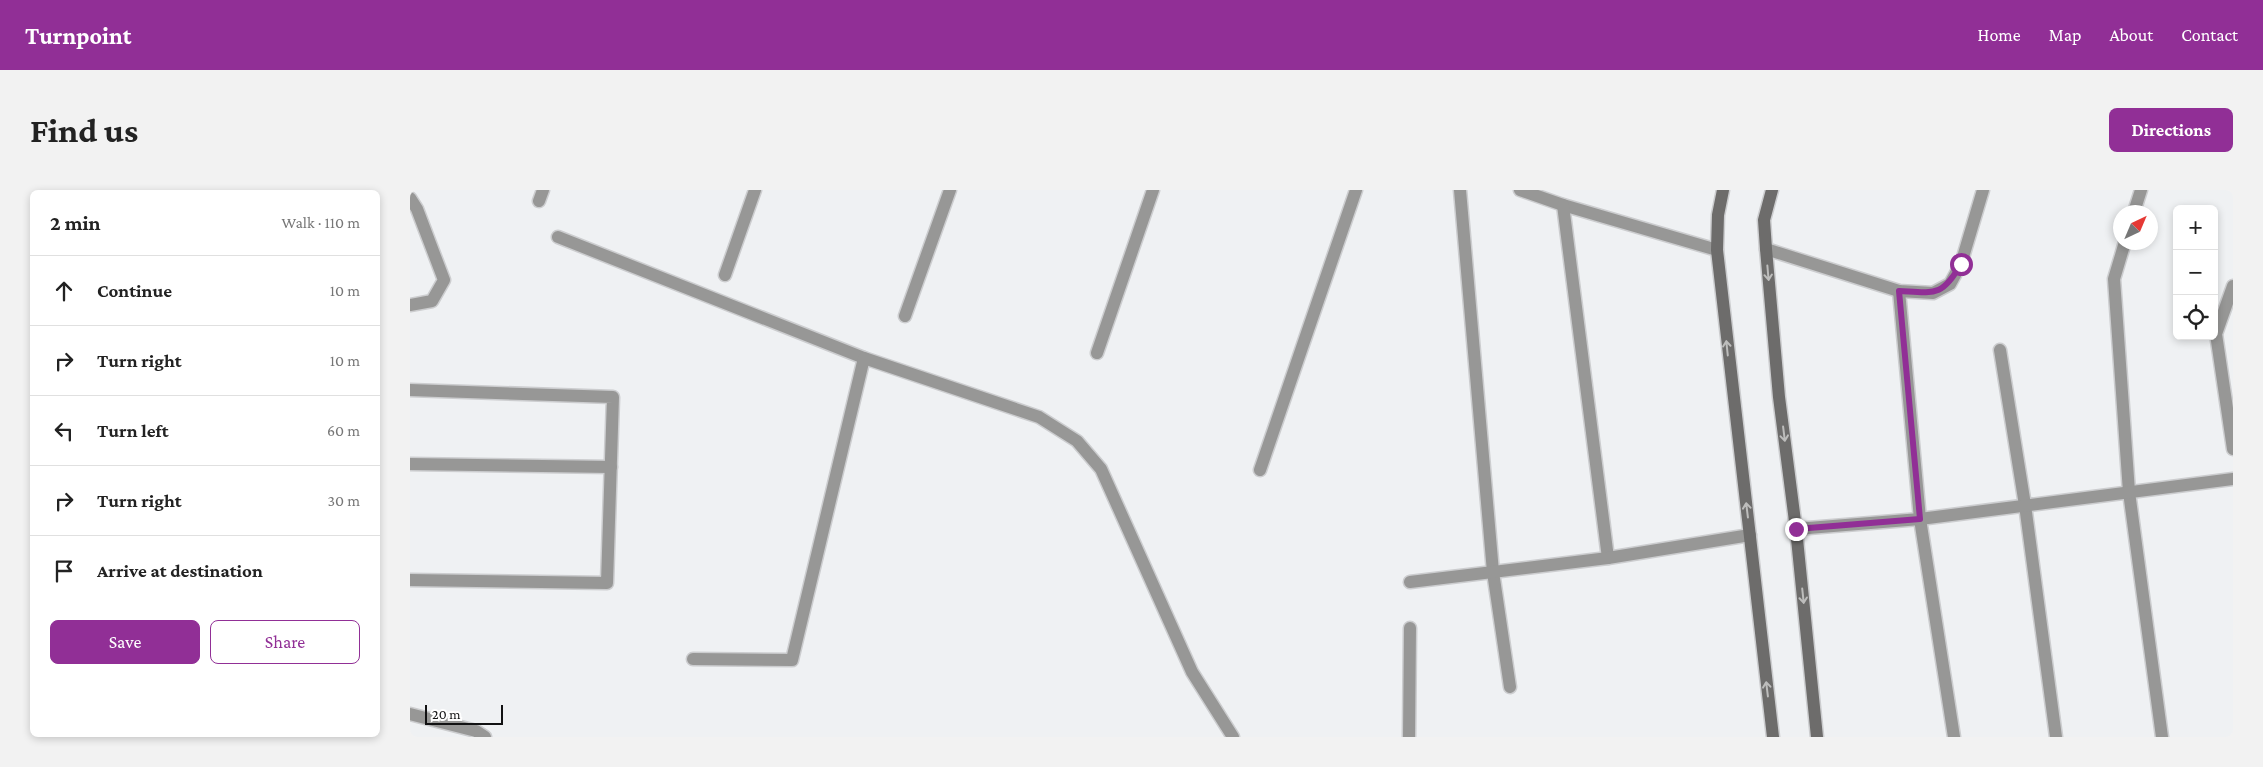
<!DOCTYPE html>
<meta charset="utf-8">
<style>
:root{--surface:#fff;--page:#f2f2f2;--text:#222;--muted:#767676;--line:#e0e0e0;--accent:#912f96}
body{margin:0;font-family:"Crimson Pro",serif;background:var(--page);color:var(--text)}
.controls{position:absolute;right:15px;top:15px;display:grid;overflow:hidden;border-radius:8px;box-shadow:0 2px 8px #0003}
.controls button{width:45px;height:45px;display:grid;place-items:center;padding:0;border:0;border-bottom:1px solid var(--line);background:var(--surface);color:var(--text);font:25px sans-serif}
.compass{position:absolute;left:1703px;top:15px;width:45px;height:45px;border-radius:50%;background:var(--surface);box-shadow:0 2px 8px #0003;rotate:44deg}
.scale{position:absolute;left:15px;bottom:12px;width:78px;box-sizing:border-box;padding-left:5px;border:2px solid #121213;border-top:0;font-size:14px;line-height:18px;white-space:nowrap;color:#121213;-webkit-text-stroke:4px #fff;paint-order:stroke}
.stop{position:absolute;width:15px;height:15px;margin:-11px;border:4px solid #912f96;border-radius:50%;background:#fff}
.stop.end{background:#912f96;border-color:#fff;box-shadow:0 1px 5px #0008}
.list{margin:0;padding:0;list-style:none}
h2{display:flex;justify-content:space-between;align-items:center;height:65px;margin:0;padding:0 20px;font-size:21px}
h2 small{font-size:16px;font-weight:400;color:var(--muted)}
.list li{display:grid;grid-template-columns:32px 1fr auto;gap:15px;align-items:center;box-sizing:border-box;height:70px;padding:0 20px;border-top:1px solid var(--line)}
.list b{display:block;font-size:19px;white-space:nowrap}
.list em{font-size:16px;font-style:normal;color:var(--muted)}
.actions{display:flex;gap:10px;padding:15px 20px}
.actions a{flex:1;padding:11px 0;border:1px solid var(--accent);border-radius:8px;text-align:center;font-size:18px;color:var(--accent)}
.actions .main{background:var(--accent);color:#fff}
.icon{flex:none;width:28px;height:28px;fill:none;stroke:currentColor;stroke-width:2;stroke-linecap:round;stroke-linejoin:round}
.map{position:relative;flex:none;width:1823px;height:547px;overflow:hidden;border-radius:8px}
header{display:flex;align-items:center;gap:30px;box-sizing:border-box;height:70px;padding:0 25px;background:var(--accent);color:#fff}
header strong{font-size:24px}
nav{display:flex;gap:28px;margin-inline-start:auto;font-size:18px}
.intro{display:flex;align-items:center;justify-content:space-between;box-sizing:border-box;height:120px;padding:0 30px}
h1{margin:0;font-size:35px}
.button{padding:12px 22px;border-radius:8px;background:var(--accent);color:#fff;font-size:18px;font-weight:700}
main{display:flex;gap:30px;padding:0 30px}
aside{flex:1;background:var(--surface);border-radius:8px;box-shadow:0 2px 8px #0003}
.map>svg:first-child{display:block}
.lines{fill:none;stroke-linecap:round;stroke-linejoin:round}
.minor-casing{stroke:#cccdcf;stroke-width:15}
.secondary-casing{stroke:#cccdcf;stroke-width:15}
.minor{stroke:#979796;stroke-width:12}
.secondary{stroke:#6d6c6b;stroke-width:12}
.oneway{stroke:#bdbdbc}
.route{stroke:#912f96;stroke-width:6}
</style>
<header>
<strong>Turnpoint</strong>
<nav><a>Home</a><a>Map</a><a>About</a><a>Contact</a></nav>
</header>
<div class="intro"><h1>Find us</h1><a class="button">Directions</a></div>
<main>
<aside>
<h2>2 min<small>Walk · 110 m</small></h2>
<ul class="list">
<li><svg class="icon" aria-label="ahead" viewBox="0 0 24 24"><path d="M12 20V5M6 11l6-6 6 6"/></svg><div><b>Continue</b></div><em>10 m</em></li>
<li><svg class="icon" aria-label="right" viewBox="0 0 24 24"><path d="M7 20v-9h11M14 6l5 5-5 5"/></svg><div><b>Turn right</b></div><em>10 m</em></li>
<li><svg class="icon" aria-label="left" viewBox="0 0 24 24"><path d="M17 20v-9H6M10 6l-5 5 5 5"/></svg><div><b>Turn left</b></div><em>60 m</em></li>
<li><svg class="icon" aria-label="right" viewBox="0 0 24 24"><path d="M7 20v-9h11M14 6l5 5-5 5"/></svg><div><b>Turn right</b></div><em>30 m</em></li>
<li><svg class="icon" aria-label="arrive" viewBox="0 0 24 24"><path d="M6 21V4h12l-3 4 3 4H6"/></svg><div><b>Arrive at destination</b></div></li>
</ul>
<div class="actions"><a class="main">Save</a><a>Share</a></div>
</aside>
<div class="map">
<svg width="1823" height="547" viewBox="0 0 1823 547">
<rect width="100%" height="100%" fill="#eff1f3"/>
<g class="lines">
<defs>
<g id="minor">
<polyline points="1050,0 1083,382 1100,497"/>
<polyline points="1110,0 1153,15 1307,60"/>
<polyline points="0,8 7,19 34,90 22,111 0,115"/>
<polyline points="129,11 133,0"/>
<polyline points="1153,15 1198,368"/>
<polyline points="1724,22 1731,0"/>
<polyline points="148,47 454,168 629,227 667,251 691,279 782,482 823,547"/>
<polyline points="1715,52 1704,89 1719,302 1752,547"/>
<polyline points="1356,59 1489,101 1523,103 1540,94 1551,74 1573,0"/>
<polyline points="315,85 345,0"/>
<polyline points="1823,96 1806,144 1823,259"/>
<polyline points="1489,101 1510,329 1544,547"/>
<polyline points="495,126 540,0"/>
<polyline points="1590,160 1615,315 1646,547"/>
<polyline points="687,163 743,0"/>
<polyline points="0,200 203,207 197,393 0,390"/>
<polyline points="0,274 201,277"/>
<polyline points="850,280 946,0"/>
<polyline points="1386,339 1510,329 1823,289"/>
<polyline points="1000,392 1198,368 1340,345"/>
<polyline points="283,469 382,470 454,168"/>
<polyline points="0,524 66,541 75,547"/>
<polyline points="999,547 1000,438"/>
</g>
<g id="secondary">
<polyline points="1313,0 1308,25 1307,60 1363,547"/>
<polyline points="1362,0 1354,30 1356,59 1369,207 1386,339 1407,547"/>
</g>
</defs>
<use href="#minor" class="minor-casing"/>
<use href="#secondary" class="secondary-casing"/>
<use href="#minor" class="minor"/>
<use href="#secondary" class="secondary"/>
</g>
<defs><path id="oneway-shaft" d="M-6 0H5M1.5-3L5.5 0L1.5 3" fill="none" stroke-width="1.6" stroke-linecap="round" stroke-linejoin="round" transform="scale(1.25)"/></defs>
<g class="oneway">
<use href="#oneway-shaft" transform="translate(1358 83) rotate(85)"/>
<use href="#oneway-shaft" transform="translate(1317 158) rotate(-96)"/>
<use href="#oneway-shaft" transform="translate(1374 244) rotate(83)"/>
<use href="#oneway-shaft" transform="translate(1337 320) rotate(-97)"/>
<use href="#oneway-shaft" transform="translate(1393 406) rotate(84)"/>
<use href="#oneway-shaft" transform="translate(1357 499) rotate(-97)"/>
</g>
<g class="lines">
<path class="route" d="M 1386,339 L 1510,329 L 1489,101 C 1525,103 1532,107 1551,74"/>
</g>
</svg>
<div class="controls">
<button>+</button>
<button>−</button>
<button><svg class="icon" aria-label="locate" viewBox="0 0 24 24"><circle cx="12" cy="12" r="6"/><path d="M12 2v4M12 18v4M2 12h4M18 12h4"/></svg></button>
</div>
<svg class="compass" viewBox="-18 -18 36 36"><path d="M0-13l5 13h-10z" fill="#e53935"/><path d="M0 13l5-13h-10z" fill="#767676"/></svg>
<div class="scale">20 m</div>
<div class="stop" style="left:1551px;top:74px"></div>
<div class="stop end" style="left:1386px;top:339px"></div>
</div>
</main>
